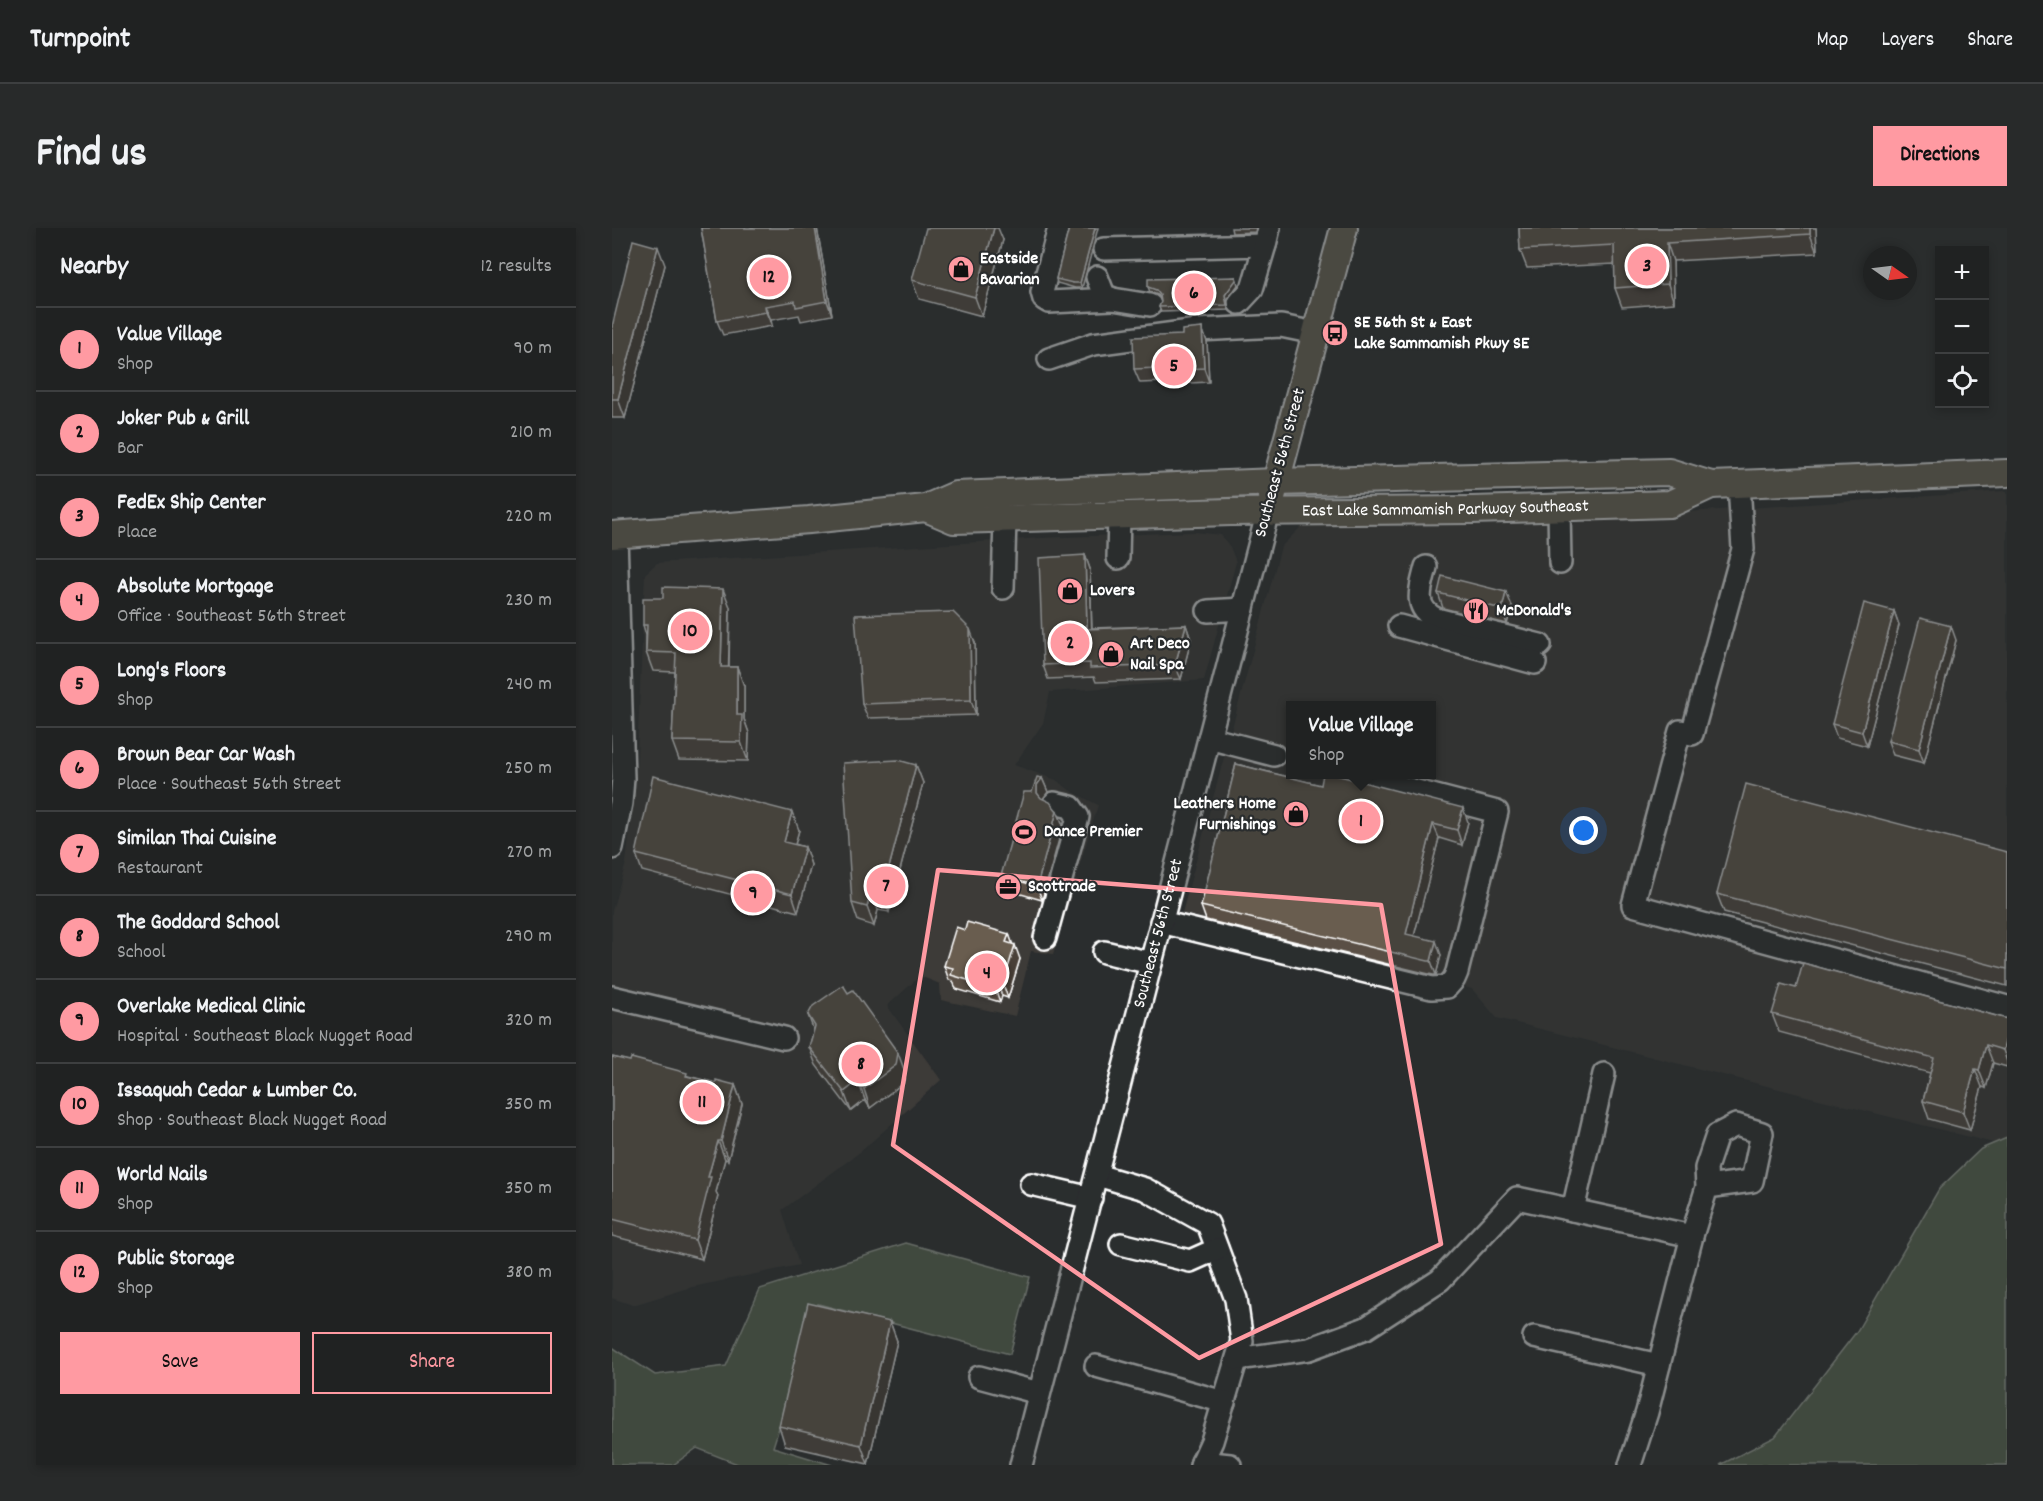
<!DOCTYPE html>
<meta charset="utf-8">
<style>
:root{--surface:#202222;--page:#282a2a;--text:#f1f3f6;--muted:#a2a4a5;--line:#3d3f40;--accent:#ff9aa2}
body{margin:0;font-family:Dekko,sans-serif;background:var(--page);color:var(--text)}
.controls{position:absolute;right:18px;top:18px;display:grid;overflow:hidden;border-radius:0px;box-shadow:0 3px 9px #0003}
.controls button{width:54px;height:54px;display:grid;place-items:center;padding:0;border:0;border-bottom:2px solid var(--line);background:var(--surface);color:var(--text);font:30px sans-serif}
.compass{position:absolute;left:1251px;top:18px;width:54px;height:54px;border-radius:50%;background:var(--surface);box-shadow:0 3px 9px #0003;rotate:104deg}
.you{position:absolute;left:972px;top:603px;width:21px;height:21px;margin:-15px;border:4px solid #fff;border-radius:50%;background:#1a73e8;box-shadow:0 0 0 9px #1a73e833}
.badge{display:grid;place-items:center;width:39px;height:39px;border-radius:50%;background:var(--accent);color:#111;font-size:20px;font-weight:700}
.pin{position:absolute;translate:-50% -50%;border:3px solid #fff;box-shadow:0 2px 6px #0006}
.popup{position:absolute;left:674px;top:473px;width:150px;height:78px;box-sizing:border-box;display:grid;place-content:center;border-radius:0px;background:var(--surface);filter:drop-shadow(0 2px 4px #0005);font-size:20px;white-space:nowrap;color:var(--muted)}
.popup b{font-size:22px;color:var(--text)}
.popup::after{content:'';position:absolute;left:50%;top:100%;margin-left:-12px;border:12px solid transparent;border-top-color:var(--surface)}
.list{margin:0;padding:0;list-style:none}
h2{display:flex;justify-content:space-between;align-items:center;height:78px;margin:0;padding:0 24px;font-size:26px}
h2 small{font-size:20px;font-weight:400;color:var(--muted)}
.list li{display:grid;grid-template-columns:39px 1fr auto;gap:18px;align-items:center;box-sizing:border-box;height:84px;padding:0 24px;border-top:2px solid var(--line)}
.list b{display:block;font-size:22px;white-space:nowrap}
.list p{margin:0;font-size:20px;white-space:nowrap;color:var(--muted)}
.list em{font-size:20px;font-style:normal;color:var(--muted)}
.actions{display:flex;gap:12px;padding:18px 24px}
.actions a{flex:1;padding:14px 0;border:2px solid var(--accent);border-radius:0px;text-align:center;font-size:21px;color:var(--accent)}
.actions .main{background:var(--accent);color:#111}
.icon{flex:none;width:33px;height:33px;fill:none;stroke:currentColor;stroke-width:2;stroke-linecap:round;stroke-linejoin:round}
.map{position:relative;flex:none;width:1395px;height:1237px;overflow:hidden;border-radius:0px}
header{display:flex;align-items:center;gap:36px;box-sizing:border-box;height:84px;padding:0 30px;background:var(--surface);border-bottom:2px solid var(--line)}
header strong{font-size:28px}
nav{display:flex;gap:33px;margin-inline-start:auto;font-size:21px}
.intro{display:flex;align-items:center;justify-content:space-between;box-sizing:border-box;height:144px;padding:0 36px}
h1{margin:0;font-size:42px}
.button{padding:15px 27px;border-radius:0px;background:var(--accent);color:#111;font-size:21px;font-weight:700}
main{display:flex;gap:36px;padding:0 36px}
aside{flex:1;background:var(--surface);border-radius:0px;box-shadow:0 3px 9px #0003}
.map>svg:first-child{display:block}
.built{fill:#3d3b38;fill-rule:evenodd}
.green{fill:#5c6b53;stroke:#aeb5a9;stroke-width:1.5}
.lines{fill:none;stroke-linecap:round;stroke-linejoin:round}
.minor-casing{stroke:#fff;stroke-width:26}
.major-casing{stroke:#fff;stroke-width:30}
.minor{stroke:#2a2d2e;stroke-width:21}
.major{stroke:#726b5a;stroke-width:26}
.wall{fill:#5a5045;stroke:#fff;stroke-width:1.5}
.shaded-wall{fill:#4a4138;stroke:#fff;stroke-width:1.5}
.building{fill:#695d50;stroke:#fff;stroke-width:1.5}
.marked{fill:none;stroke:#ff9aa2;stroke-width:4.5;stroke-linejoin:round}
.labels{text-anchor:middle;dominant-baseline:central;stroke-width:4.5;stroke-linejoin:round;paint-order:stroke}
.poi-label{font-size:18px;font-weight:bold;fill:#fff;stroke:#2a2d2e;text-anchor:start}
.street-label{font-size:18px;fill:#fff;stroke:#2a2d2e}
</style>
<header>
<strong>Turnpoint</strong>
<nav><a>Map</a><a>Layers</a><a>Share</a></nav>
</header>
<div class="intro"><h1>Find us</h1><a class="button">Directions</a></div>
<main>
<aside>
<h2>Nearby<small>12 results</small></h2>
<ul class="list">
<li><span class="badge">1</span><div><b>Value Village</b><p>Shop</p></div><em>90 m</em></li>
<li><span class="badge">2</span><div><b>Joker Pub &amp; Grill</b><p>Bar</p></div><em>210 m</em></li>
<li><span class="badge">3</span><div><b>FedEx Ship Center</b><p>Place</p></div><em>220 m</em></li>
<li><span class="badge">4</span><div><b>Absolute Mortgage</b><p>Office · Southeast 56th Street</p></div><em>230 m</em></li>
<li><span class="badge">5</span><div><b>Long's Floors</b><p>Shop</p></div><em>240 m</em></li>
<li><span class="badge">6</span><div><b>Brown Bear Car Wash</b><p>Place · Southeast 56th Street</p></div><em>250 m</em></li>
<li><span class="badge">7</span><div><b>Similan Thai Cuisine</b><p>Restaurant</p></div><em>270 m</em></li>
<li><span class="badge">8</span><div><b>The Goddard School</b><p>School</p></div><em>290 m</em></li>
<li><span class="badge">9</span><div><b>Overlake Medical Clinic</b><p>Hospital · Southeast Black Nugget Road</p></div><em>320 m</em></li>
<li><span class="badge">10</span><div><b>Issaquah Cedar &amp; Lumber Co.</b><p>Shop · Southeast Black Nugget Road</p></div><em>350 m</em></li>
<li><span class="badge">11</span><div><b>World Nails</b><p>Shop</p></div><em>350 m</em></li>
<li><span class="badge">12</span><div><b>Public Storage</b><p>Shop</p></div><em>380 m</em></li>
</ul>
<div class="actions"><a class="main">Save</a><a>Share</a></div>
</aside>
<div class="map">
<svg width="1395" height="1237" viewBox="0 0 1395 1237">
<rect width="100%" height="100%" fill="#2a2d2e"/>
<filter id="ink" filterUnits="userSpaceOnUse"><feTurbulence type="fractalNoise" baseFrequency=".0167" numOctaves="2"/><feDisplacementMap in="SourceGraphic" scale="12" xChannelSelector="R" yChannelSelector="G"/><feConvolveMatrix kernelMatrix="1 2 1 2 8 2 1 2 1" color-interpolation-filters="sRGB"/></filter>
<g filter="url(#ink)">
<g class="built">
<path d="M 1395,263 L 1395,910 L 1382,915 L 885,790 L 860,761 L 570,685 L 669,319 L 691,297 L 986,290 ZM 678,478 L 819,478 L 819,546 L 678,546 Z"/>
<polygon points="582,304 609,307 618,319 624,334 592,452 438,464 431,495 402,537 444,552 459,563 486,577 441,726 419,723 403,788 329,772 328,756 308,748 275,778 329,852 248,924 170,982 187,1037 80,1059 21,1077 0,1070 0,683 14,635 24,554 33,346 45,335 430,310"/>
</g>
<g class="green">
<polygon points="1395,910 1395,1237 1108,1237 1163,1209 1245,1103 1327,961 1369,921"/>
<polygon points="294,1015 418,1049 398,1126 206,1076 161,1219 220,1237 128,1237 85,1220 61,1237 0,1237 0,1119 43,1147 114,1138 148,1061"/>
</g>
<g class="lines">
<defs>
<g id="minor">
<polyline points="447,0 430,64 432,71 437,74 501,71"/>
<polyline points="492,21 653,17 657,0"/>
<polyline points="485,49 492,67 501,71 538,77"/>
<polyline points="627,75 640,61 653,17"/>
<polyline points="437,131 481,116 586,102 669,98 703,105"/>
<polyline points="1127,256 1131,321 1080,506 1068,503 1021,677 1395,779"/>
<polyline points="947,280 948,335"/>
<polyline points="506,330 507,287"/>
<path d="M 814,339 C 809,360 800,379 824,391 L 928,417"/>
<polyline points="391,360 393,291"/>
<polyline points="596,383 631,381"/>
<polyline points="787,398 923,435"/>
<polyline points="597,510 662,527"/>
<polyline points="0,620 9,575 11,550 4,306"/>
<polyline points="549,694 820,760 835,759 842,751 845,744 885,584 739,546"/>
<polyline points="433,710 466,589 459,579 442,575"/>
<polyline points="492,724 539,735"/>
<polyline points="0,769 172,810"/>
<polyline points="485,947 533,961 596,996 624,1071 630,1113 600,1213 589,1237"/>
<polyline points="419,956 479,970"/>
<polyline points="961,982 992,846"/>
<polyline points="509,1016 578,1033 605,1021"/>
<polyline points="922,1109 1047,1137"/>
<polyline points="625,1131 697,1121 754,1100 828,1052 905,970 1080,1008"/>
<polyline points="484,1138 612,1174"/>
<polyline points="367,1149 427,1165"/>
<polyline points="590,1234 618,1237"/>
<path id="s1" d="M 409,1237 L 656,283"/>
<polyline points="1018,1237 1035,1184 1080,1008 1095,959 1094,940 1105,907 1124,897 1150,905 1140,953 1095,959"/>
</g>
<g id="major">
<polyline points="660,269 732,0"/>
<path id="s2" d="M 314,280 L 342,292 L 619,284 L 860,282 L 1058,276 L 1099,257"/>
<polyline points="0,307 197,292 314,280 344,267 664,254 1057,244 1099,257 1395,245"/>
</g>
</defs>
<use href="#minor" class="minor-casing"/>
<use href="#major" class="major-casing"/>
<use href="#minor" class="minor"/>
<use href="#major" class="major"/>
</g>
<g class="wall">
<polygon points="89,0 205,0 220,87 189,93 187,87 159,92 160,98 111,107 105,93"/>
<polygon points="457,0 470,60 463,60 445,55 444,51"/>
<polygon points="619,0 644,0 643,4 620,5"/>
<polygon points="907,0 1204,0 1205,25 1061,33 1062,75 1010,79 1003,60 1003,36 915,40 908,22"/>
<polygon points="391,12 370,88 307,71 300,52"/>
<polygon points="53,37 13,190 0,190 0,99"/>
<polygon points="624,49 626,57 615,72 617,82 549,84 547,79 549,74 548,70 546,67 538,64 536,59"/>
<polygon points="590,100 595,114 597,154 578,155 577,153 528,155 522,141 570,107"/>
<polygon points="473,327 478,341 480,400 574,397 579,412 569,451 484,454 482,449 436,451 431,437"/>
<polygon points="826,365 900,378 895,396 831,380"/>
<polygon points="118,379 117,439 125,439 132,458 132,491 137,505 136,533 67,532 60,513 63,444 41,443 34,424 34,407 31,397"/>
<polygon points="1282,383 1287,397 1255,518 1225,510 1220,496"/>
<polygon points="1344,412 1312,535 1281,527 1276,513"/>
<polygon points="363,415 364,487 256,490 250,476"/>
<polygon points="624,536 856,594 850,617 827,610 802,708 829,727 824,747 821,747 594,692 589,678"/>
<polygon points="304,537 311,555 277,684 266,682 262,698 246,693 240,675"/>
<polygon points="430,550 436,564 430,571 445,583 451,597 430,672 395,662 389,648 420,564"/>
<polygon points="187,602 183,616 193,619 199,637 186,684 30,643 24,626"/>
<polygon points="1395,624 1395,758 1112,684 1105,666"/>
<polygon points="353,702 397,706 400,716 408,731 396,770 390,768 388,774 344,761 341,753 337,752 332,738"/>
<polygon points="1184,760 1395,791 1395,839 1381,835 1374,860 1370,859 1358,902 1317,891 1311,873 1318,845 1167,804 1160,786"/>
<polygon points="196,787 293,844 291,855 258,880 253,872 239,883 204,837 197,819 202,803"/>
<polygon points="0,829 104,855 123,857 130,876 116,932 113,931 104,964 106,968 90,1031 0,1008"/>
<polygon points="278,1094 285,1113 256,1236 173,1217 167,1198"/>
</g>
<g class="shaded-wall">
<polygon points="203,0 205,0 220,87 215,73"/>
<polygon points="382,0 386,0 391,12 370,88 363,69"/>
<polygon points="483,0 486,0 470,60 468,55"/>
<polygon points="1198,0 1204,0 1205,25 1198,6"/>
<polygon points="1055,15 1061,33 1062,75 1056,56"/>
<polygon points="46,19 53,37 13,190 6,171"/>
<polygon points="624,49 626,57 615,72 617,82 613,67"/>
<polygon points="153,78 159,92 160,98 154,84"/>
<polygon points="590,100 595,114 597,154 592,140"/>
<polygon points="473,327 478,341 480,415 475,401"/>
<polygon points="111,361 118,379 116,458 109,439"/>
<polygon points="894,364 900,378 895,396 890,381"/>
<polygon points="1282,383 1287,397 1255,518 1250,504"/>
<polygon points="574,397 579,412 569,451 563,437"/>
<polygon points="1339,398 1344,412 1312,535 1307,521"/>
<polygon points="358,401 363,415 364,487 359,472"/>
<polygon points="125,439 132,458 132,491 137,505 136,533 129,514 125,487"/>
<polygon points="304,537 311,555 277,684 270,666"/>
<polygon points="430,550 436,564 430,572 425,565 425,557"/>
<polygon points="851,580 856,594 850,617 845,602"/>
<polygon points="445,583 451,597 430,672 425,658"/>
<polygon points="180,584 187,602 179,631 172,614"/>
<polygon points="821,596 827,610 799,720 794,706"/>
<polygon points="193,619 199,637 186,684 180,666"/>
<polygon points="259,663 266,682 262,698 255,679"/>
<polygon points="397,706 402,720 403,717 408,731 396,770 391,756 394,714"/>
<polygon points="824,713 829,727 824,747 819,733"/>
<polygon points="385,754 390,768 388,774 383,760"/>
<polygon points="1395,806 1395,834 1391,822"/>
<polygon points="1374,817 1381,835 1374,860 1367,842"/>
<polygon points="286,825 293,844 291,855 258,880 252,861"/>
<polygon points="1363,841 1370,859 1358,902 1351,884"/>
<polygon points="246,853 253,872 239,883 232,864"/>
<polygon points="123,857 130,876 116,932 109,913"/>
<polygon points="106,913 113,931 104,964 106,968 90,1031 83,1012 96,949"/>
<polygon points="278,1094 285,1113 256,1236 249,1217"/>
</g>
<g class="building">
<polygon points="89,0 203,0 215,73 184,79 183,73 153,78 154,84 105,93"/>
<polygon points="314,0 382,0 363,69 300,52"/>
<polygon points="457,0 483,0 468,55 461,55 444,51"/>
<polygon points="907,0 1198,0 1198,6 1055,15 1056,56 1003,60 1002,17 908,22"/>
<polygon points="21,12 46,19 6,171 0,171 0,99"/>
<polygon points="624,49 624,52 613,67 615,77 547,79 549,74 548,67 544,62 536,59 536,51"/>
<polygon points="590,100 592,140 573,141 572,139 522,141 521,109 570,107 570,102"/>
<polygon points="473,327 475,401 574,397 563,437 478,440 478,435 431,437 427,330"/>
<polygon points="830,348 894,364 890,381 826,365"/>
<polygon points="51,359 111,361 109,439 125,439 125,487 130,487 129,514 60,513 64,425 34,424 35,397 31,397 31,370 51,370"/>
<polygon points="1252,375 1282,383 1250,504 1220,496"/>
<polygon points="341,384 358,401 359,472 250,476 243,387"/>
<polygon points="1308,390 1339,398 1307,521 1276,513"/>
<polygon points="286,532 304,537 270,666 259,663 255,679 240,675 231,535"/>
<polygon points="624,536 709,557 711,546 720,546 851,580 845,602 821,596 794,706 824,713 819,733 816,733 589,678"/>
<polygon points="41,548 180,584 172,614 193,619 180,666 24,626"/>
<polygon points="425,549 430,550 425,557 425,565 429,570 438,574 445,583 425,658 389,648 412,564 420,564"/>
<polygon points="1134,556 1395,624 1395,741 1105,666"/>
<polygon points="355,694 397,706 394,714 403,717 391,756 385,754 383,760 339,747 341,740 332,738 344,699 353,702"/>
<polygon points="1191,735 1395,791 1395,806 1391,822 1374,817 1367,842 1363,841 1351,884 1311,873 1322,830 1160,786 1169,756 1184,760"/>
<polygon points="231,757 236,765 241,762 286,825 284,837 252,861 246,853 232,864 197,819 203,798 196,787 201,778"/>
<polygon points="0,829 18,833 19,830 75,845 74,848 104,855 104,852 123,857 109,913 106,913 96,949 99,949 83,1012 0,991"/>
<polygon points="196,1075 278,1094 249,1217 167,1198"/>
</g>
</g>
<path d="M0 0H1395V1237H0ZM 326,642 L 769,677 L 829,1016 L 587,1130 L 281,917 Z" fill="#2a2d2e" fill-opacity=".55" fill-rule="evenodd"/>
<path class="marked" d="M 326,642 L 769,677 L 829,1016 L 587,1130 L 281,917 Z"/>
<defs>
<symbol id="shop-disc" viewBox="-11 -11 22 22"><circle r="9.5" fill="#ff9aa2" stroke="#2a2d2e"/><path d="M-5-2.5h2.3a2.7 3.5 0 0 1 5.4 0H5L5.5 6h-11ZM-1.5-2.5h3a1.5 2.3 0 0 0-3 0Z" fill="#111"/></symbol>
<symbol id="bus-disc" viewBox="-11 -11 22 22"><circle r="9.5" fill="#ff9aa2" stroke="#2a2d2e"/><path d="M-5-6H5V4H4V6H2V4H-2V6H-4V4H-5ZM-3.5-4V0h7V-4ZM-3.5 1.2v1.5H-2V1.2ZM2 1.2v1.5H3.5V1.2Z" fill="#111"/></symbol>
<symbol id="restaurant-disc" viewBox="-11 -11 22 22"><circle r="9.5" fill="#ff9aa2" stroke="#2a2d2e"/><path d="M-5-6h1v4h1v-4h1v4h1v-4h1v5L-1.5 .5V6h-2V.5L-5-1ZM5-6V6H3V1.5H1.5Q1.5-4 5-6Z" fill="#111"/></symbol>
<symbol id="stadium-disc" viewBox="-11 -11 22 22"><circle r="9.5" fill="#ff9aa2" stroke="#2a2d2e"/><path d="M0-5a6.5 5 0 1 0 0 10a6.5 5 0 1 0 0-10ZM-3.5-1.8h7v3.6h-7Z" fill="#111"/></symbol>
<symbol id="office-disc" viewBox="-11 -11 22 22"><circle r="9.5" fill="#ff9aa2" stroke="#2a2d2e"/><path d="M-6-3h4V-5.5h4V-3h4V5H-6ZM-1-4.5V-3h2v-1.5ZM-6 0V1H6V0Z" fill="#111"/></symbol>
</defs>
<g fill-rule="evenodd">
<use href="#shop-disc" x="334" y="26" width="30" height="30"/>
<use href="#bus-disc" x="708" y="90" width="30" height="30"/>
<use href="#shop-disc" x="443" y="348" width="30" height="30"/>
<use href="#restaurant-disc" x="849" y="368" width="30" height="30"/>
<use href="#shop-disc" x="484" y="411" width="30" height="30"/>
<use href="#shop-disc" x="669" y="571" width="30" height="30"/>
<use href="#stadium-disc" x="397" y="589" width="30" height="30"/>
<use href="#office-disc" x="381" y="644" width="30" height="30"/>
</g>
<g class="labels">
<g class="poi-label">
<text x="368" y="31">Eastside<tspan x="368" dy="21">Bavarian</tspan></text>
<text x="742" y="95">SE 56th St &amp; East<tspan x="742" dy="21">Lake Sammamish Pkwy SE</tspan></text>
<text x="478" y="363">Lovers</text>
<text x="884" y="383">McDonald's</text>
<text x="518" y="416">Art Deco<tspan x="518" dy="21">Nail Spa</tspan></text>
<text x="664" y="576" text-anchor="end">Leathers Home<tspan x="664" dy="21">Furnishings</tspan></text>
<text x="432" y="604">Dance Premier</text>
<text x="416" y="659">Scottrade</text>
</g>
<g class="street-label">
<text transform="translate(669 235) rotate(-75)">Southeast 56th Street</text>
<text stroke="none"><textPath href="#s2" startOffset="522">East Lake Sammamish Parkway Southeast</textPath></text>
<text stroke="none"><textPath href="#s1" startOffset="549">Southeast 56th Street</textPath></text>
</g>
</g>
</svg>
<div class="controls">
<button>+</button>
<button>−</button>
<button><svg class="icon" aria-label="locate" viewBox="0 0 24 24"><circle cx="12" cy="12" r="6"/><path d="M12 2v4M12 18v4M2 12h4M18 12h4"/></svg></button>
</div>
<svg class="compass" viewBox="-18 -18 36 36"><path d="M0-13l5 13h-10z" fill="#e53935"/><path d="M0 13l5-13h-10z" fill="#a2a4a5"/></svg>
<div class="you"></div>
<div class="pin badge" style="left:749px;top:593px">1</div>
<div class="popup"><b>Value Village</b>Shop</div>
<div class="pin badge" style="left:458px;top:415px">2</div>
<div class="pin badge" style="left:1035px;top:38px">3</div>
<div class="pin badge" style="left:375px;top:745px">4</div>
<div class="pin badge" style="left:562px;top:138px">5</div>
<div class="pin badge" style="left:582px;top:65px">6</div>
<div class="pin badge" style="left:274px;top:658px">7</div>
<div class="pin badge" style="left:249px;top:836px">8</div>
<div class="pin badge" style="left:141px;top:665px">9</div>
<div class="pin badge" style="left:78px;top:403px">10</div>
<div class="pin badge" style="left:90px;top:874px">11</div>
<div class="pin badge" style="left:157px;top:49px">12</div>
</div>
</main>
